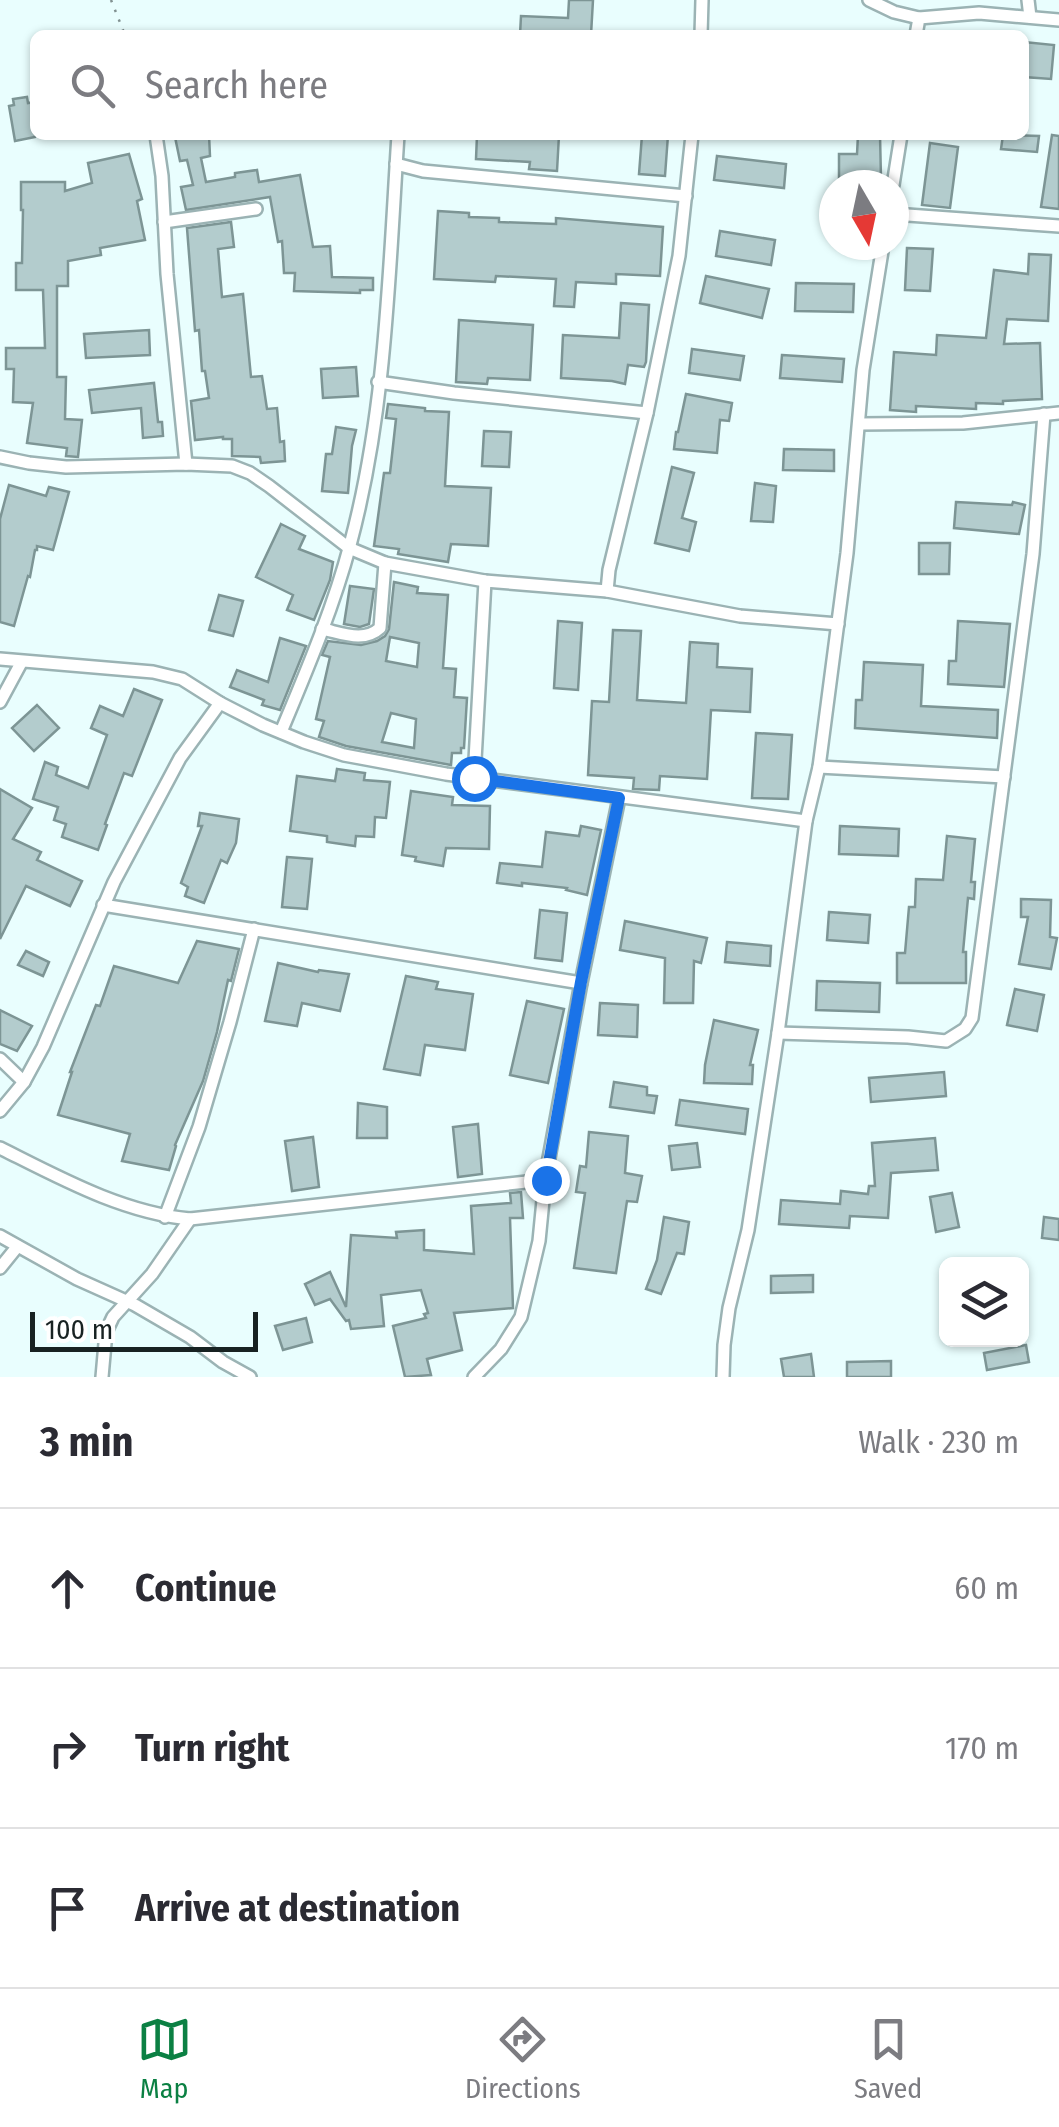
<!DOCTYPE html>
<meta charset="utf-8">
<style>
:root{--surface:#fff;--page:#f7f7f7;--text:#2b2b33;--muted:#7c7c81;--line:#e1e1e2;--accent:#0b8043}
body{margin:0;font-family:"Fira Sans Condensed",sans-serif;background:var(--page);color:var(--text)}
.controls{position:absolute;right:30px;bottom:30px;display:grid;overflow:hidden;border-radius:15px;box-shadow:0 2px 8px #0004}
.controls button{width:90px;height:90px;display:grid;place-items:center;padding:0;border:0;border-bottom:2px solid var(--line);background:var(--surface);color:var(--text);font:50px sans-serif}
.compass{position:absolute;left:819px;top:170px;width:90px;height:90px;border-radius:50%;background:var(--surface);box-shadow:0 2px 8px #0004;rotate:171deg}
.scale{position:absolute;left:30px;bottom:25px;width:228px;box-sizing:border-box;padding-left:10px;border:5px solid #182222;border-top:0;font-size:28px;line-height:35px;white-space:nowrap;color:#182222;-webkit-text-stroke:8px #fff;paint-order:stroke}
.stop{position:absolute;width:30px;height:30px;margin:-22px;border:8px solid #1a73e8;border-radius:50%;background:#fff}
.stop.end{background:#1a73e8;border-color:#fff;box-shadow:0 2px 10px #0008}
.list{margin:0;padding:0;list-style:none}
h2{display:flex;justify-content:space-between;align-items:center;height:130px;margin:0;padding:0 40px;font-size:42px}
h2 small{font-size:32px;font-weight:400;color:var(--muted)}
.list li{display:grid;grid-template-columns:65px 1fr auto;gap:30px;align-items:center;box-sizing:border-box;height:160px;padding:0 40px;border-top:2px solid var(--line)}
.list b{display:block;font-size:38px;white-space:nowrap}
.list em{font-size:32px;font-style:normal;color:var(--muted)}
.icon{flex:none;width:55px;height:55px;fill:none;stroke:currentColor;stroke-width:2;stroke-linecap:round;stroke-linejoin:round}
.map{position:relative;flex:none;width:1059px;height:1377px;overflow:hidden}
.search{position:absolute;background:var(--surface);box-shadow:0 2px 8px #0004;left:30px;right:30px;top:30px;height:110px;display:flex;align-items:center;gap:25px;box-sizing:border-box;padding:0 35px;border-radius:15px;color:var(--muted);font-size:38px}
.sheet{height:610px;background:var(--surface)}
nav{display:flex;justify-content:space-around;align-items:center;box-sizing:border-box;height:140px;border-top:2px solid var(--line);background:var(--surface);font-size:28px;color:var(--muted)}
nav a{display:grid;justify-items:center;gap:5px}
nav .on{color:var(--accent)}
.map>svg:first-child{display:block}
.building{fill:#b3cccd;stroke:#7d9595;stroke-width:2.5;fill-rule:evenodd}
.lines{fill:none;stroke-linecap:round;stroke-linejoin:round}
.street-casing{stroke:#9bb3b4;stroke-width:16}
.path{stroke:#819191;stroke-width:2.5;stroke-dasharray:2.5 8;stroke-linecap:butt}
.street{stroke:#fff;stroke-width:11}
.route{stroke:#1a73e8;stroke-width:12}
</style>
<div class="map">
<svg width="1059" height="1377" viewBox="0 0 1059 1377">
<rect width="100%" height="100%" fill="#e9fefe"/>
<g class="building">
<polygon points="569,0 593,0 591,35 520,35 521,16 568,18"/>
<polygon points="1024,42 1054,45 1051,79 1024,77"/>
<polygon points="27,97 28,103 35,102 35,137 15,141 9,106 14,105 13,99"/>
<polygon points="186,135 209,135 210,156 201,158 206,182 235,177 235,173 257,170 259,182 300,175 313,247 330,246 332,277 373,278 373,290 360,290 360,293 294,291 295,273 284,273 282,241 278,242 270,197 186,210 181,187 193,185 187,160 180,161 175,137"/>
<polygon points="477,135 559,135 557,171 529,169 530,162 476,159"/>
<polygon points="642,135 668,135 665,176 639,174"/>
<polygon points="858,135 880,135 881,179 839,179 839,154 857,154"/>
<polygon points="1003,135 1039,136 1037,152 1001,149"/>
<polygon points="1052,135 1059,136 1059,209 1041,207"/>
<polygon points="930,143 958,147 950,208 922,205"/>
<polygon points="129,154 142,199 137,201 145,240 100,248 101,255 68,261 68,286 57,286 57,377 66,377 65,419 82,420 78,457 66,456 67,448 27,443 33,403 13,402 14,369 6,369 6,348 45,348 43,290 16,290 16,263 22,263 23,210 21,210 21,182 65,182 65,191 92,183 88,163"/>
<polygon points="717,156 786,164 784,188 714,180"/>
<polygon points="438,211 469,213 469,217 499,218 499,222 556,224 556,218 663,227 660,276 616,274 616,284 576,282 574,307 554,306 556,279 496,276 495,282 434,279"/>
<polygon points="231,222 234,247 218,249 222,297 243,294 251,377 262,376 267,409 277,408 280,442 284,441 285,461 261,463 260,457 232,456 232,439 223,439 223,437 195,440 191,401 209,398 205,371 202,371 199,330 195,331 187,228"/>
<polygon points="720,231 775,240 771,265 716,256"/>
<polygon points="907,248 933,249 930,291 905,290"/>
<polygon points="1029,254 1051,255 1048,321 1007,319 1004,344 1040,343 1042,399 1003,401 1003,404 976,403 976,409 916,406 916,412 890,410 894,352 936,355 937,335 986,338 994,270 1028,274"/>
<polygon points="706,276 769,289 762,318 700,303"/>
<polygon points="796,283 854,284 853,312 795,311"/>
<polygon points="621,303 649,305 646,362 644,367 628,365 625,384 612,381 561,378 563,335 619,338"/>
<polygon points="459,320 533,325 530,380 488,378 487,384 456,382"/>
<polygon points="149,330 150,355 86,358 84,334"/>
<polygon points="692,349 744,356 740,380 689,373"/>
<polygon points="782,355 844,359 842,382 780,378"/>
<polygon points="356,367 358,396 323,398 321,369"/>
<polygon points="154,383 158,422 162,422 163,436 143,438 141,408 92,413 89,390"/>
<polygon points="686,394 732,403 729,421 720,420 717,453 674,449 676,432 678,432"/>
<polygon points="388,404 425,408 425,411 449,412 445,486 491,488 488,546 451,544 448,562 398,554 399,549 374,546 384,473 390,473 396,419 386,418"/>
<polygon points="336,427 356,430 352,446 348,493 322,491 326,454 332,454"/>
<polygon points="484,431 511,432 509,467 482,466"/>
<polygon points="784,449 834,450 834,471 783,470"/>
<polygon points="672,467 694,473 682,518 696,522 689,551 655,543"/>
<polygon points="755,483 776,486 773,522 751,521"/>
<polygon points="9,485 46,496 49,487 69,492 53,550 37,546 37,550 35,550 30,577 28,576 14,626 0,622 0,519"/>
<polygon points="956,502 1012,505 1013,502 1025,505 1019,534 954,528"/>
<polygon points="281,524 305,536 299,549 333,562 330,580 314,620 287,610 293,595 256,577"/>
<polygon points="919,543 950,543 949,574 919,574"/>
<path d="M 394,582 L 418,587 L 417,593 L 448,595 L 443,668 L 456,669 L 454,697 L 467,698 L 464,748 L 461,748 L 461,753 L 452,753 L 451,765 L 346,746 L 319,737 L 324,721 L 316,719 L 330,657 L 322,655 L 328,641 L 361,645 L 377,641 L 385,636 L 389,629 ZM 390,637 L 419,643 L 417,667 L 386,661 ZM 391,713 L 416,719 L 414,748 L 382,742 Z"/>
<polygon points="350,586 374,589 369,624 360,627 344,624"/>
<polygon points="219,595 243,601 233,636 209,630"/>
<polygon points="558,621 582,623 578,690 554,688"/>
<polygon points="958,621 1010,624 1004,687 948,684 949,661 956,661"/>
<polygon points="613,630 641,631 637,700 686,703 690,642 718,644 717,667 752,669 750,712 711,710 707,779 660,776 659,790 633,789 634,778 588,775 592,701 609,702"/>
<polygon points="280,638 306,646 280,710 262,705 264,700 230,687 237,670 268,682"/>
<polygon points="864,662 923,665 921,706 998,710 997,738 855,728 856,700 862,700"/>
<polygon points="134,689 162,700 132,776 124,773 105,824 107,825 98,850 62,837 66,824 54,820 58,807 33,799 45,762 58,767 56,775 88,788 107,735 91,728 100,706 123,716"/>
<polygon points="37,705 59,728 34,751 12,728"/>
<polygon points="756,733 792,735 788,799 752,798"/>
<polygon points="337,769 365,773 364,780 390,782 386,818 375,817 374,837 356,836 355,846 327,842 327,836 290,831 297,776 335,781"/>
<polygon points="0,789 32,808 13,839 41,852 37,860 82,881 70,906 26,886 0,939"/>
<polygon points="411,791 453,797 452,805 490,806 489,849 446,848 443,866 415,861 416,857 402,855"/>
<polygon points="200,813 239,819 236,843 227,863 221,860 204,903 185,896 188,887 181,883 202,826 198,826"/>
<polygon points="581,826 601,830 587,895 566,890 567,888 522,883 522,886 497,883 500,863 542,867 546,832 579,836"/>
<polygon points="840,826 899,829 898,856 839,854"/>
<polygon points="947,836 975,839 971,882 975,882 974,899 968,898 963,952 966,952 966,983 897,983 897,953 905,953 909,907 915,907 916,879 943,880"/>
<polygon points="287,857 312,859 307,909 282,907"/>
<polygon points="1021,899 1051,900 1050,937 1057,938 1051,969 1019,964 1028,917 1021,917"/>
<polygon points="540,910 567,913 562,961 535,958"/>
<polygon points="829,912 870,915 868,943 827,940"/>
<polygon points="625,921 707,938 701,963 694,961 693,1003 664,1003 665,958 620,950"/>
<polygon points="197,941 239,949 231,981 228,980 217,1032 203,1081 175,1145 176,1146 169,1170 122,1161 130,1134 58,1115 72,1072 70,1072 96,1005 100,1006 114,966 178,983"/>
<polygon points="727,942 771,946 770,966 725,962"/>
<polygon points="26,951 49,962 43,976 18,965"/>
<polygon points="278,963 318,972 319,970 349,974 340,1011 302,1003 297,1026 265,1021"/>
<polygon points="406,976 438,982 436,989 473,994 465,1050 425,1045 420,1075 384,1069"/>
<polygon points="817,981 880,983 879,1012 816,1010"/>
<polygon points="1015,989 1044,995 1037,1031 1007,1025"/>
<polygon points="527,1001 564,1009 548,1083 510,1075"/>
<polygon points="600,1003 638,1005 637,1037 598,1035"/>
<polygon points="0,1010 32,1026 17,1051 0,1044"/>
<polygon points="714,1020 758,1030 750,1065 753,1065 752,1084 704,1083 705,1065"/>
<polygon points="944,1072 946,1096 871,1102 869,1078"/>
<polygon points="614,1082 647,1087 647,1095 657,1096 654,1113 610,1107"/>
<polygon points="680,1100 748,1109 745,1134 676,1125"/>
<polygon points="358,1103 387,1107 387,1138 357,1138"/>
<polygon points="478,1124 482,1174 458,1177 453,1127"/>
<polygon points="589,1132 628,1136 625,1173 642,1176 637,1202 627,1201 616,1273 574,1268 585,1193 576,1192 580,1166 586,1167"/>
<polygon points="313,1137 319,1187 292,1191 285,1141"/>
<polygon points="935,1138 938,1170 891,1173 888,1218 850,1216 849,1228 779,1224 781,1200 840,1204 841,1191 868,1194 869,1186 875,1186 872,1143"/>
<polygon points="697,1143 700,1167 672,1170 669,1146"/>
<polygon points="521,1192 523,1218 510,1218 513,1308 454,1313 462,1350 427,1359 431,1375 405,1377 393,1326 426,1318 424,1314 428,1313 421,1290 381,1295 384,1326 351,1329 349,1320 346,1321 330,1299 315,1305 305,1284 330,1272 346,1307 351,1235 397,1238 396,1232 424,1230 424,1250 474,1254 471,1206 511,1203 510,1193"/>
<polygon points="952,1193 959,1227 936,1232 930,1197"/>
<polygon points="664,1217 689,1222 684,1254 677,1253 661,1294 646,1289 657,1260"/>
<polygon points="1044,1217 1059,1219 1059,1240 1042,1238"/>
<polygon points="813,1275 813,1292 771,1293 771,1276"/>
<polygon points="306,1318 312,1342 283,1350 275,1326"/>
<polygon points="1026,1345 1029,1362 987,1370 984,1353"/>
<polygon points="811,1354 814,1377 784,1377 781,1359"/>
<polygon points="891,1361 891,1377 847,1377 847,1362"/>
</g>
<g class="lines">
<defs>
<g id="street">
<polyline points="869,0 894,12 919,18"/>
<polyline points="1028,0 1030,17"/>
<polyline points="701,35 702,0"/>
<polyline points="916,35 919,18 979,13 1059,20"/>
<polyline points="156,135 162,176 167,274 186,464"/>
<polyline points="396,164 423,171 686,196"/>
<polyline points="893,185 901,135"/>
<polyline points="894,214 1059,226"/>
<polyline points="164,222 256,209"/>
<polyline points="378,382 454,393 647,413"/>
<polyline points="860,424 963,423 1059,413"/>
<polyline points="0,457 29,463 66,467 186,464 232,466 250,473 269,486 349,548 385,563 485,581 607,591 740,616 838,624"/>
<polyline points="607,591 609,570 647,413 679,256 692,135"/>
<path d="M 322,629 C 342,633 364,643 380,628 L 385,563"/>
<polyline points="0,659 153,672 182,679 220,703 263,725 304,742 344,755 446,774 806,821"/>
<polyline points="0,702 21,663"/>
<path d="M 281,732 C 306,672 333,609 350,545 C 386,412 389,272 398,135"/>
<polyline points="819,767 1004,777"/>
<polyline points="474,778 485,581"/>
<polyline points="103,905 581,983"/>
<polyline points="778,1033 908,1037 946,1041 965,1029 972,1018 1033,554 1044,414"/>
<polyline points="0,1059 24,1082"/>
<polyline points="0,1111 24,1082 43,1047 114,882 180,758 220,703"/>
<path d="M 0,1148 C 60,1178 123,1213 190,1219 L 545,1180 L 581,983 L 619,798"/>
<polyline points="165,1217 199,1127 230,1022 254,929"/>
<polyline points="0,1236 77,1279 135,1305 190,1337 223,1362 250,1377"/>
<polyline points="0,1268 17,1247"/>
<polyline points="102,1377 106,1332 113,1317 152,1274 190,1219"/>
<polyline points="474,1377 501,1349 521,1317 539,1241 545,1180"/>
<polyline points="723,1377 724,1345 729,1308 748,1230 778,1033 806,821 819,767 847,553 863,370 883,245"/>
</g>
</defs>
<use href="#street" class="street-casing"/>
<polyline class="path" points="111,0 125,35"/>
<use href="#street" class="street"/>
</g>
<g class="lines">
<polyline class="route" points="474,778 619,798 581,982 546,1180"/>
</g>
</svg>
<div class="controls">
<button><svg class="icon" aria-label="layers" viewBox="0 0 24 24"><path d="M12 4l9 5-9 5-9-5zM3 14l9 5 9-5"/></svg></button>
</div>
<svg class="compass" viewBox="-18 -18 36 36"><path d="M0-13l5 13h-10z" fill="#e53935"/><path d="M0 13l5-13h-10z" fill="#7c7c81"/></svg>
<div class="scale">100 m</div>
<div class="stop" style="left:474px;top:778px"></div>
<div class="stop end" style="left:546px;top:1180px"></div>
<div class="search"><svg class="icon" aria-label="search" viewBox="0 0 24 24"><circle cx="10" cy="10" r="6"/><path d="M15 15l6 6"/></svg>Search here</div>
</div>
<section class="sheet">
<h2>3 min<small>Walk · 230 m</small></h2>
<ul class="list">
<li><svg class="icon" aria-label="ahead" viewBox="0 0 24 24"><path d="M12 20V5M6 11l6-6 6 6"/></svg><div><b>Continue</b></div><em>60 m</em></li>
<li><svg class="icon" aria-label="right" viewBox="0 0 24 24"><path d="M7 20v-9h11M14 6l5 5-5 5"/></svg><div><b>Turn right</b></div><em>170 m</em></li>
<li><svg class="icon" aria-label="arrive" viewBox="0 0 24 24"><path d="M6 21V4h12l-3 4 3 4H6"/></svg><div><b>Arrive at destination</b></div></li>
</ul>
</section>
<nav>
<a class="on"><svg class="icon" aria-label="map" viewBox="0 0 24 24"><path d="M3 6l6-2 6 2 6-2v14l-6 2-6-2-6 2zM9 4v14M15 6v14"/></svg>Map</a>
<a><svg class="icon" aria-label="directions" viewBox="0 0 24 24"><path d="M12 3l9 9-9 9-9-9zM9 14v-3h6M13 9l2 2-2 2"/></svg>Directions</a>
<a><svg class="icon" aria-label="saved" viewBox="0 0 24 24"><path d="M7 4h10v16l-5-4-5 4z"/></svg>Saved</a>
</nav>
